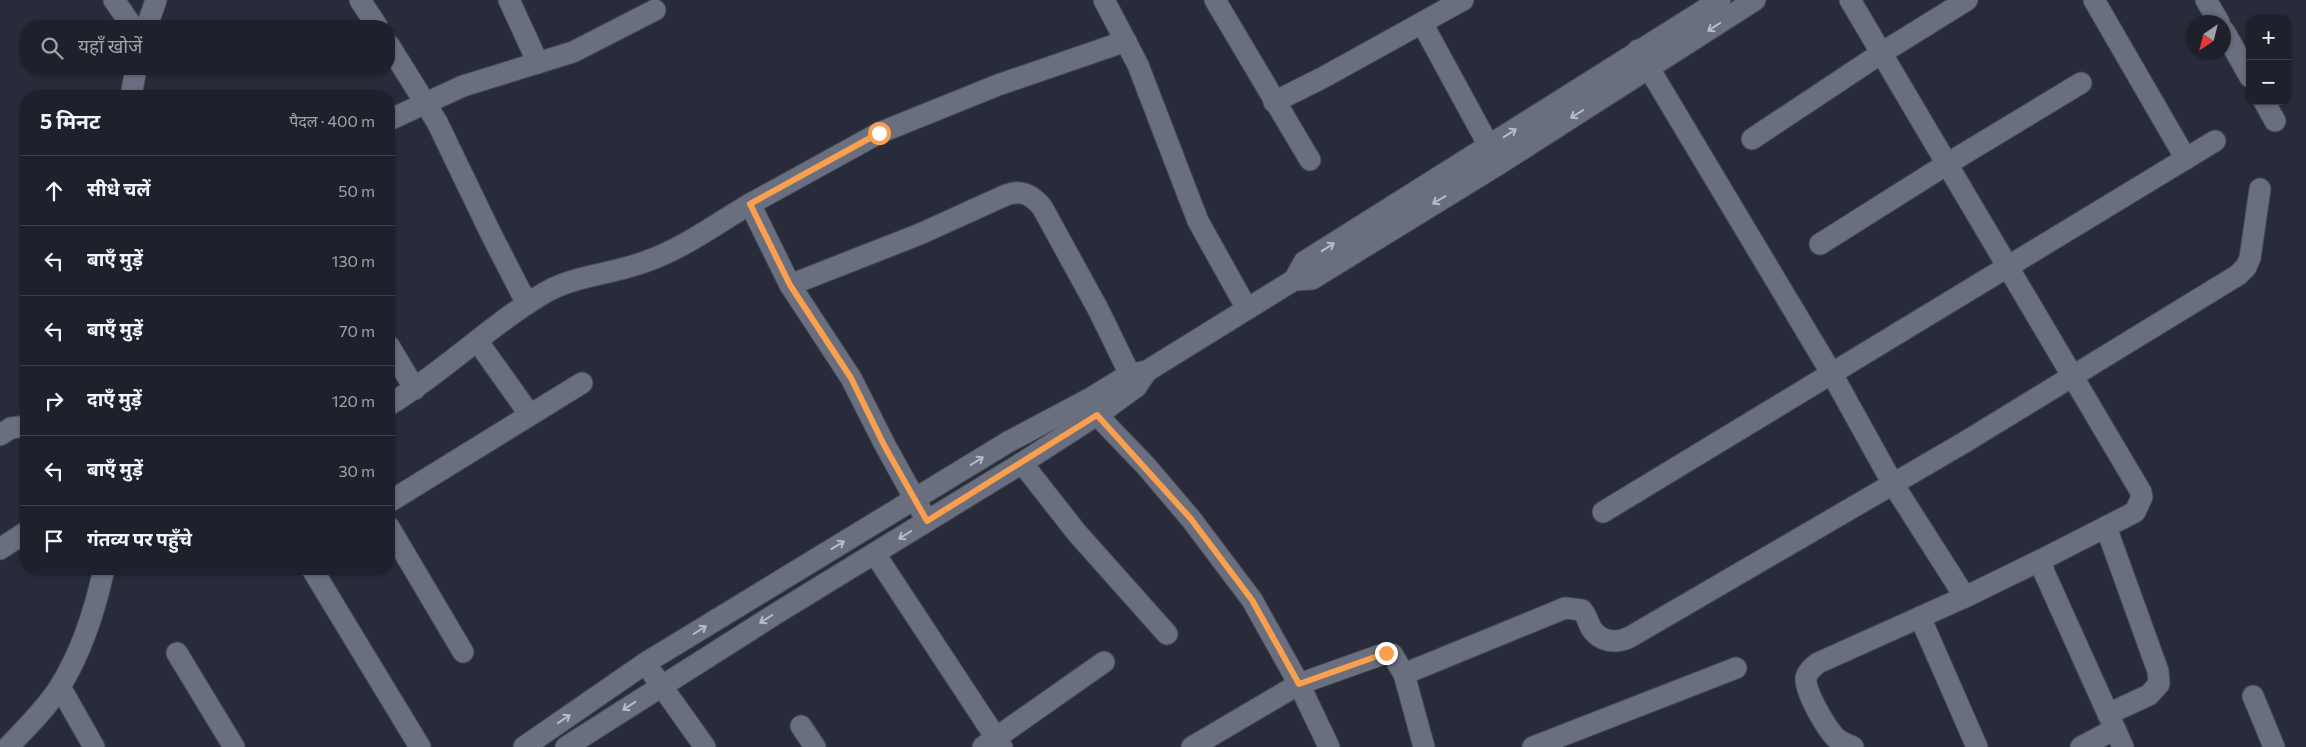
<!DOCTYPE html>
<html lang="hi">
<meta charset="utf-8">
<style>
:root{--surface:#1e212c;--page:#262934;--text:#f1f3f6;--muted:#a1a3a9;--line:#3c3e48}
body{margin:0;font-family:Commissioner,"Noto Sans Devanagari",sans-serif;background:var(--page);color:var(--text)}
.controls{position:absolute;right:15px;top:15px;display:grid;overflow:hidden;border-radius:10px;box-shadow:0 1px 4px #0004}
.controls button{width:45px;height:45px;display:grid;place-items:center;padding:0;border:0;border-bottom:1px solid var(--line);background:var(--surface);color:var(--text);font:25px sans-serif}
.compass{position:absolute;left:2186px;top:15px;width:45px;height:45px;border-radius:50%;background:var(--surface);box-shadow:0 1px 4px #0004;rotate:215deg}
.stop{position:absolute;width:15px;height:15px;margin:-11px;border:4px solid #f99f4d;border-radius:50%;background:#fff}
.stop.end{background:#f99f4d;border-color:#fff;box-shadow:0 1px 5px #0008}
.list{margin:0;padding:0;list-style:none}
h2{display:flex;justify-content:space-between;align-items:center;height:65px;margin:0;padding:0 20px;font-size:21px}
h2 small{font-size:16px;font-weight:400;color:var(--muted)}
.list li{display:grid;grid-template-columns:32px 1fr auto;gap:15px;align-items:center;box-sizing:border-box;height:70px;padding:0 20px;border-top:1px solid var(--line)}
.list b{display:block;font-size:19px;white-space:nowrap}
.list em{font-size:16px;font-style:normal;color:var(--muted)}
.icon{flex:none;width:28px;height:28px;fill:none;stroke:currentColor;stroke-width:2;stroke-linecap:round;stroke-linejoin:round}
.map{position:relative;flex:none;width:2306px;height:747px;overflow:hidden}
.search{position:absolute;background:var(--surface);box-shadow:0 1px 4px #0004;left:20px;top:20px;width:375px;height:55px;display:flex;align-items:center;gap:12px;box-sizing:border-box;padding:0 18px;border-radius:20px;color:var(--muted);font-size:19px}
.panel{position:absolute;background:var(--surface);box-shadow:0 1px 4px #0004;left:20px;top:90px;width:375px;height:485px;border-radius:20px}
.map>svg:first-child{display:block}
.lines{fill:none;stroke-linecap:round;stroke-linejoin:round}
.minor-casing{stroke:#434752;stroke-width:23}
.minor{stroke:#696f7f;stroke-width:21}
.oneway{stroke:#b8bcc7}
.route{stroke:#f99f4d;stroke-width:6}
</style>
<div class="map">
<svg width="2306" height="747" viewBox="0 0 2306 747">
<rect width="100%" height="100%" fill="#282c3a"/>
<g class="lines">
<defs>
<g id="minor">
<polyline points="114,0 132,26"/>
<polyline points="360,0 377,26"/>
<polyline points="509,0 538,63"/>
<polyline points="1104,0 1138,65 1198,221 1247,309"/>
<polyline points="1215,0 1310,160"/>
<polyline points="1850,0 2141,492 2142,497 2135,512 2041,560 2044,572 2123,747"/>
<polyline points="2094,0 2186,159"/>
<polyline points="2206,0 2219,22"/>
<polyline points="1422,23 1495,157"/>
<polyline points="147,26 156,0"/>
<polyline points="2224,31 2250,77"/>
<polyline points="389,45 437,122 492,236 527,304"/>
<polyline points="1638,50 1832,374 1893,484 1965,597"/>
<polyline points="131,96 136,69"/>
<polyline points="2264,101 2275,121"/>
<polyline points="1274,102 1324,77 1463,0"/>
<polyline points="389,120 463,86 573,52 655,10"/>
<polyline points="1752,139 1880,54 1967,0"/>
<polyline points="750,204 879,133 998,85 1126,41"/>
<polyline points="1820,244 1947,164 2081,83"/>
<polyline points="1294,280 1304,262 1720,0"/>
<path d="M 790,285 L 920,234 L 1006,195 C 1021,189 1032,195 1042,207 L 1098,309 L 1136,387"/>
<polyline points="478,342 530,415"/>
<polyline points="389,346 415,389"/>
<path d="M 389,405 C 444,372 491,324 546,292 C 576,275 614,274 647,261 C 684,248 716,224 750,204 L 790,285 L 851,378 L 885,445 L 927,521"/>
<polyline points="1097,415 1146,466 1191,519 1252,600 1299,684 1329,747"/>
<polyline points="0,435 11,428 26,426"/>
<polyline points="1022,463 1077,533 1167,634"/>
<polyline points="389,502 582,383"/>
<polyline points="1603,512 2215,141"/>
<polyline points="389,527 463,652"/>
<polyline points="2106,527 2158,671 2159,684 2149,695 2108,714"/>
<polyline points="0,549 26,532"/>
<polyline points="875,554 1002,747"/>
<polyline points="312,569 420,747"/>
<polyline points="1920,617 1977,747"/>
<polyline points="177,653 234,747"/>
<polyline points="653,674 705,747"/>
<path d="M 1404,674 L 1565,608 L 1582,610 C 1587,616 1588,622 1591,628 C 1600,642 1616,644 1630,637 L 1965,442 L 2238,275 L 2246,267 L 2250,258 L 2260,189"/>
<polyline points="60,687 94,747"/>
<polyline points="2253,696 2274,747"/>
<polyline points="801,726 815,747"/>
<path d="M 8,747 C 26,728 45,710 59,688 C 82,652 95,610 104,569"/>
<polyline points="524,747 647,662 1008,442 1091,398 1130,374 1147,371 1294,280 1312,279 1499,164 1755,0"/>
<polyline points="566,747 777,613 1022,463 1103,411 1136,387 1147,371"/>
<polyline points="983,747 1104,662"/>
<polyline points="1192,747 1299,684 1386,653 1392,654 1404,674 1424,747"/>
<polyline points="1533,747 1736,668"/>
<path d="M 1853,747 C 1846,744 1841,742 1836,738 C 1826,728 1805,692 1806,678 C 1807,672 1813,667 1818,663 L 1965,597 L 2041,560"/>
<polyline points="2081,747 2115,729"/>
</g>
</defs>
<use href="#minor" class="minor-casing"/>
<use href="#minor" class="minor"/>
</g>
<defs><path id="oneway-shaft" d="M-6 0H5M1.5-3L5.5 0L1.5 3" fill="none" stroke-width="1.6" stroke-linecap="round" stroke-linejoin="round" transform="scale(1.25)"/></defs>
<g class="oneway">
<use href="#oneway-shaft" transform="translate(1714 27) rotate(147)"/>
<use href="#oneway-shaft" transform="translate(1577 114) rotate(148)"/>
<use href="#oneway-shaft" transform="translate(1510 133) rotate(-33)"/>
<use href="#oneway-shaft" transform="translate(1439 200) rotate(149)"/>
<use href="#oneway-shaft" transform="translate(1328 247) rotate(-33)"/>
<use href="#oneway-shaft" transform="translate(977 461) rotate(-32)"/>
<use href="#oneway-shaft" transform="translate(905 535) rotate(148)"/>
<use href="#oneway-shaft" transform="translate(838 545) rotate(-31)"/>
<use href="#oneway-shaft" transform="translate(766 619) rotate(148)"/>
<use href="#oneway-shaft" transform="translate(700 630) rotate(-32)"/>
<use href="#oneway-shaft" transform="translate(629 706) rotate(147)"/>
<use href="#oneway-shaft" transform="translate(564 719) rotate(-34)"/>
</g>
<g class="lines">
<polyline class="route" points="879,133 750,204 790,285 851,378 884,445 927,521 1097,415 1191,519 1252,600 1299,684 1386,653"/>
</g>
</svg>
<div class="controls">
<button>+</button>
<button>−</button>
</div>
<svg class="compass" viewBox="-18 -18 36 36"><path d="M0-13l5 13h-10z" fill="#e53935"/><path d="M0 13l5-13h-10z" fill="#a1a3a9"/></svg>
<div class="stop" style="left:879px;top:133px"></div>
<div class="stop end" style="left:1386px;top:653px"></div>
<div class="search"><svg class="icon" aria-label="search" viewBox="0 0 24 24"><circle cx="10" cy="10" r="6"/><path d="M15 15l6 6"/></svg>यहाँ खोजें</div>
<section class="panel">
<h2>5 मिनट<small>पैदल · 400 m</small></h2>
<ul class="list">
<li><svg class="icon" aria-label="ahead" viewBox="0 0 24 24"><path d="M12 20V5M6 11l6-6 6 6"/></svg><div><b>सीधे चलें</b></div><em>50 m</em></li>
<li><svg class="icon" aria-label="left" viewBox="0 0 24 24"><path d="M17 20v-9H6M10 6l-5 5 5 5"/></svg><div><b>बाएँ मुड़ें</b></div><em>130 m</em></li>
<li><svg class="icon" aria-label="left" viewBox="0 0 24 24"><path d="M17 20v-9H6M10 6l-5 5 5 5"/></svg><div><b>बाएँ मुड़ें</b></div><em>70 m</em></li>
<li><svg class="icon" aria-label="right" viewBox="0 0 24 24"><path d="M7 20v-9h11M14 6l5 5-5 5"/></svg><div><b>दाएँ मुड़ें</b></div><em>120 m</em></li>
<li><svg class="icon" aria-label="left" viewBox="0 0 24 24"><path d="M17 20v-9H6M10 6l-5 5 5 5"/></svg><div><b>बाएँ मुड़ें</b></div><em>30 m</em></li>
<li><svg class="icon" aria-label="arrive" viewBox="0 0 24 24"><path d="M6 21V4h12l-3 4 3 4H6"/></svg><div><b>गंतव्य पर पहुँचे</b></div></li>
</ul>
</section>
</div>
